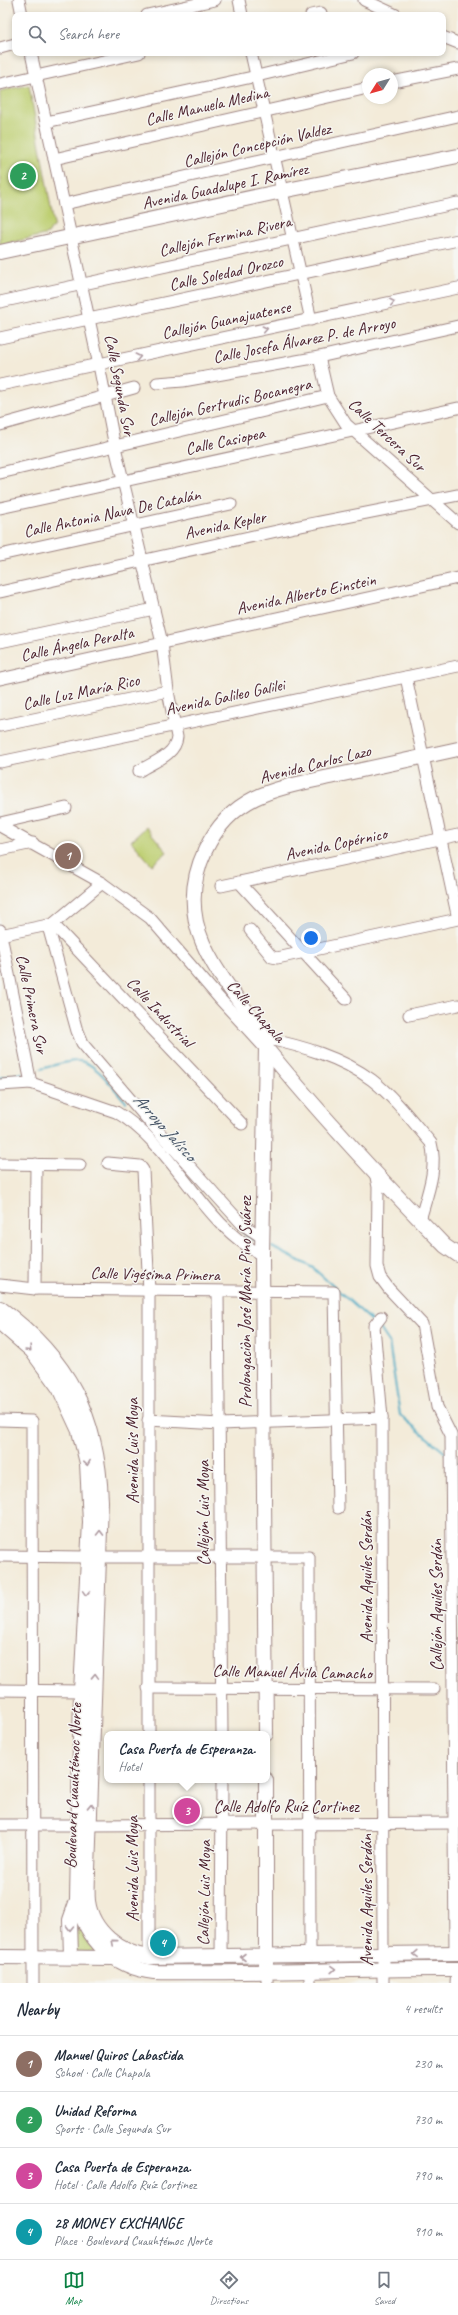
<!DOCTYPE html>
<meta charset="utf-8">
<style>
:root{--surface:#fff;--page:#f2f2f3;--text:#1f2937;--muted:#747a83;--line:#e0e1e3;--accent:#0b8043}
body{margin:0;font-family:Caveat,sans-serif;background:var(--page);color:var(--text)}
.compass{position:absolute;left:362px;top:68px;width:36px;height:36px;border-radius:50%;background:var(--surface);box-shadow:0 2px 6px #0003;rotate:233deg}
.you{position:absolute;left:311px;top:938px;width:14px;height:14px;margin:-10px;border:3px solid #fff;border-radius:50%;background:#1a73e8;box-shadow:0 0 0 6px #1a73e833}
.badge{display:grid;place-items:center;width:26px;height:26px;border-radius:50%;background:var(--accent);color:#fff;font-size:13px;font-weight:700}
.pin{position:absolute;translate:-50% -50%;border:2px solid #fff;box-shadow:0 1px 4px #0006}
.popup{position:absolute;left:104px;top:1731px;width:166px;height:52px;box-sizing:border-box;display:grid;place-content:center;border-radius:8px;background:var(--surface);filter:drop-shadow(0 1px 3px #0005);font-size:13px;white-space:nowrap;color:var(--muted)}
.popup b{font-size:15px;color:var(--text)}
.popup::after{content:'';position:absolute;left:50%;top:100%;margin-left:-8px;border:8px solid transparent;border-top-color:var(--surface)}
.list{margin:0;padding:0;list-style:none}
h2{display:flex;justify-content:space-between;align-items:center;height:52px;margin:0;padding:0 16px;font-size:17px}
h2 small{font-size:13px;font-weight:400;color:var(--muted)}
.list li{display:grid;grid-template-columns:26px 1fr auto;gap:12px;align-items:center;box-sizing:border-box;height:56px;padding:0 16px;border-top:1px solid var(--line)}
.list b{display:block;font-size:15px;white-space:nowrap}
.list p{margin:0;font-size:13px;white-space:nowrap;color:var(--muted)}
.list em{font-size:13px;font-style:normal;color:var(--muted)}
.icon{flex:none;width:22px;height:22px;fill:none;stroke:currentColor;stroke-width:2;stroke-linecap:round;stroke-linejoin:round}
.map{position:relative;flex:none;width:458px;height:1983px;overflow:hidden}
.search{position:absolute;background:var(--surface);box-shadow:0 2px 6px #0003;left:12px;right:12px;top:12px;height:44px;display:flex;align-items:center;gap:10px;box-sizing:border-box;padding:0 14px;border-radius:8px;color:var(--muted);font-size:15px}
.sheet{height:276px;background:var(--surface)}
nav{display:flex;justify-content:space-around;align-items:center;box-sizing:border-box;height:56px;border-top:1px solid var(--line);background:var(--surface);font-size:11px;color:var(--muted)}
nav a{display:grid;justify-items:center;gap:2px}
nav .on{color:var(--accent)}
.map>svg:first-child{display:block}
.grass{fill:#becf72;stroke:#84774e}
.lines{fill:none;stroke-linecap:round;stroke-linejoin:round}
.stream{stroke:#42a7c2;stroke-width:2}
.minor-casing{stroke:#9e8582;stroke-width:13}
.major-casing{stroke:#9e8582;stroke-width:16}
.minor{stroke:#fff;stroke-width:11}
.major{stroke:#fff;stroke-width:14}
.oneway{stroke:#ae9aa0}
.labels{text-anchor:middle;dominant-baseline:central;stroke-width:3;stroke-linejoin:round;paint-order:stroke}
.street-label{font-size:17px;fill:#4a1f2b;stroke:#f6f6f2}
.water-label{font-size:18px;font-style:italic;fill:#475567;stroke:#f6f6f2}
</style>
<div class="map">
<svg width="458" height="1983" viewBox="0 0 458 1983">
<rect width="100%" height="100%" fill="#f6f6f2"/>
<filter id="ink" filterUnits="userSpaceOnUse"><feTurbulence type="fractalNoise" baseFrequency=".025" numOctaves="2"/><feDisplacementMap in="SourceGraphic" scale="8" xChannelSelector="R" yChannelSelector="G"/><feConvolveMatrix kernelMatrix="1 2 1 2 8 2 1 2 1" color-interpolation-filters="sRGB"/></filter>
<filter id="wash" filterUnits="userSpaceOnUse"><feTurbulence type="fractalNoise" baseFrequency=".012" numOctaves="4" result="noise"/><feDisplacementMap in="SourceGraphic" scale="16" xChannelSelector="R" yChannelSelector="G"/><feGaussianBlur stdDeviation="0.9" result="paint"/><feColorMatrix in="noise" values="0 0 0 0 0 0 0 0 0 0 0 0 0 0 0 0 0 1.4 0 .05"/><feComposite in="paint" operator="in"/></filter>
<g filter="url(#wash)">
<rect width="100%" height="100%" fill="#f3ebd9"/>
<g class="grass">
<polygon points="29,85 54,225 48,234 0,245 0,91"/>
<polygon points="146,827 167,852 152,865 131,841"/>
<polygon points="74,1915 86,1940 97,1952 74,1951"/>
</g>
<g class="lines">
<g class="stream">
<path d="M 41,1069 C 52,1066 68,1060 80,1061 C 98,1064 114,1090 126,1102"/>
<polyline points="0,1078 22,1073"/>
<polyline points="240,1229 248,1237 257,1241"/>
<polyline points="272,1247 313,1268 373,1322"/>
<polyline points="379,1327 389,1342 400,1415 448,1455"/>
<polyline points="457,1463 458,1463"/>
</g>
</g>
</g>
<g filter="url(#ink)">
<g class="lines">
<defs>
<g id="minor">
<polyline points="19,0 22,15"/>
<polyline points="239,0 242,15"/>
<polyline points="364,0 396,15"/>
<polyline points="147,15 215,0"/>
<polyline points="311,15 321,13"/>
<polyline points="443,37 458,43"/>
<polyline points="0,48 15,44"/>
<path d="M 31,53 L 99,365 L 115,447 L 162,643 L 168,691 L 177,737 C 176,755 153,762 139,771"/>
<polyline points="251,53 311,320"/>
<polyline points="392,82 458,69"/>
<polyline points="0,84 139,53"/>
<polyline points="46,122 257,76 353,53"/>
<polyline points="54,159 368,88"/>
<polyline points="64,204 458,116"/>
<polyline points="0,302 458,203"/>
<polyline points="0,338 458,240"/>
<polyline points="319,357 328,396 346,424 458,523"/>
<polyline points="157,383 183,381 319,357 458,326"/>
<polyline points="0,385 458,288"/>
<polyline points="0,425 134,388"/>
<polyline points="0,473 328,396"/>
<polyline points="0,508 458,408"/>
<polyline points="0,555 231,504"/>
<polyline points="0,592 295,527 458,495"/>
<polyline points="0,642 154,609"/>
<polyline points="406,677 458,919"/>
<polyline points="0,679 458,578"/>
<polyline points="0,726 168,691"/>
<polyline points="0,762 458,666"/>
<polyline points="0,823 66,808"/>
<polyline points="0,826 102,883 150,918 219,998 265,1048"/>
<polyline points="0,850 33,843"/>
<polyline points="239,882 346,999"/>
<polyline points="221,886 458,835"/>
<polyline points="53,924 242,1124"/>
<polyline points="48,926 77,1031 82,1043 148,1120 242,1224 263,1238"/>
<polyline points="0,930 31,1083"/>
<polyline points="250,930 272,957 277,958 458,919"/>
<polyline points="0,935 53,924 102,883"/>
<polyline points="409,1015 458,1005"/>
<path d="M 264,1038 C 302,1046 341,1057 372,1080 C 394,1097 413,1122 431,1143 C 438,1168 427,1195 420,1220"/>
<path d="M 0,1085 L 31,1083 L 116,1112 C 176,1147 200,1223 262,1255"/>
<polyline points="108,1163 140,1166 143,1170 149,1291 149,1734"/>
<polyline points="0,1164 80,1165"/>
<polyline points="375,1172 378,1187 377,1266 380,1277 389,1289 422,1324 437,1407 451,1435 455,1953"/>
<polyline points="0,1285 35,1289 334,1292 338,1508"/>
<polyline points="35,1289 36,1164"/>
<polyline points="218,1292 222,1734"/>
<polyline points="381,1317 374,1326 382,1418 383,1983"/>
<polyline points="0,1420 32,1421 33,1983"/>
<polyline points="148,1420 220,1424 382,1418"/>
<polyline points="0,1556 87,1557"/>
<polyline points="99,1557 309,1557 310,1956"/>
<polyline points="148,1688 434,1689"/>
<polyline points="0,1690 81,1691"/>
<polyline points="0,1825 79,1825"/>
<polyline points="90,1825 458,1823"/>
<polyline points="149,1957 149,1780"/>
<polyline points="221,1957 222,1780"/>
<polyline points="310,1970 310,1983"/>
<polyline points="267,1971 267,1983"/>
<polyline points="456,1983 457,1969"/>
</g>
<g id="major">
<polyline points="0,252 282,191 458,156"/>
<path d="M 266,1048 C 322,1117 383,1182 445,1246 L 458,1255"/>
<path d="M 0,1308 C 69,1359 98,1416 101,1501 L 88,1870 C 88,1880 87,1891 88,1901 C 92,1931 120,1953 149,1957 L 458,1953"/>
<path d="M 0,1323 L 32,1351 L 59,1388 L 79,1431 L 87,1463 L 90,1522 L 81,1691 L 77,1900 C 86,1940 113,1967 154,1972 C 255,1974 357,1968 458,1969"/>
<path d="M 266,1734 L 262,1255 L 266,1048 L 264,1038 L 259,1029 C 237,996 205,962 196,922 C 186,874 211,820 255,798 C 280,786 308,782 334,776 C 375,767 417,758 458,749"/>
<polyline points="266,1780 266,1965"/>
<polyline points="0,1957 113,1958"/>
<polyline points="71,1957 70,1920 77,1900"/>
</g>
</defs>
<use href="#minor" class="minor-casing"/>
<use href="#major" class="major-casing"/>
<use href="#minor" class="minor"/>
<use href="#major" class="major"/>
</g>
<defs><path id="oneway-chevron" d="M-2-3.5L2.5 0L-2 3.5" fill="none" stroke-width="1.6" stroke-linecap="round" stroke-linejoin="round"/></defs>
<g class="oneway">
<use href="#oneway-chevron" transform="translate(392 302) rotate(-12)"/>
<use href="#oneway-chevron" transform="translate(265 329) rotate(-12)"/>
<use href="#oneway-chevron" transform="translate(138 357) rotate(-12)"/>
<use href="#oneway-chevron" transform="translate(29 1349) rotate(46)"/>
<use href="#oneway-chevron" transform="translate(87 1463) rotate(81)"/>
<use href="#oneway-chevron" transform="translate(100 1533) rotate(-89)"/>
<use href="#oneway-chevron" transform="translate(86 1593) rotate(92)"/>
<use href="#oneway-chevron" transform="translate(95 1676) rotate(-88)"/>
<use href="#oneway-chevron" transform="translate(91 1806) rotate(-88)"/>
<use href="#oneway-chevron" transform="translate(70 1928) rotate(91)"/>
<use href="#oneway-chevron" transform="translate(114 1942) rotate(-139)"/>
<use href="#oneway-chevron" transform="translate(416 1954) rotate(178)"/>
<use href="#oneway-chevron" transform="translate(243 1957) rotate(180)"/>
<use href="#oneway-chevron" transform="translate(333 1969) rotate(-2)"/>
</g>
</g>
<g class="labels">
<g class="street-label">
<text transform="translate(207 106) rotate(-13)">Calle Manuela Medina</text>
<text transform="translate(257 145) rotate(-13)">Callejón Concepción Valdez</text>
<text transform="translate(225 186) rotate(-12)">Avenida Guadalupe I. Ramírez</text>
<text transform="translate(225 236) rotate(-13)">Callejón Fermina Rivera</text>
<text transform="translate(226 273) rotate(-12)">Calle Soledad Orozco</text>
<text transform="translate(226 320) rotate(-12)">Callejón Guanajuatense</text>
<text transform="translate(304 340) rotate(-11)">Calle Josefa Álvarez P. de Arroyo</text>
<text transform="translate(120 385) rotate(79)">Calle Segunda Sur</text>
<text transform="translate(230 402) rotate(-13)">Callejón Gertrudis Bocanegra</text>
<text transform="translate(387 435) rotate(43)">Calle Tercera Sur</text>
<text transform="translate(225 441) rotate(-12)">Calle Casiopea</text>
<text transform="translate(112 513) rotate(-12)">Calle Antonia Nava De Catalán</text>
<text transform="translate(225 525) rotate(-12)">Avenida Kepler</text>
<text transform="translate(306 594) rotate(-12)">Avenida Alberto Einstein</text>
<text transform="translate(77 644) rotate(-12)">Calle Ángela Peralta</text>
<text transform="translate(81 692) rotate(-12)">Calle Luz María Rico</text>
<text transform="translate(225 697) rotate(-12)">Avenida Galileo Galilei</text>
<text transform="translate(315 764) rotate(-14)">Avenida Carlos Lazo</text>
<text transform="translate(336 844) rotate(-12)">Avenida Copérnico</text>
<text transform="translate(32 1004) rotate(78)">Calle Primera Sur</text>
<text transform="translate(256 1011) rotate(48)">Calle Chapala</text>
<text transform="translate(160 1012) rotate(47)">Calle Industrial</text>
<text transform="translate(155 1274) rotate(1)">Calle Vigésima Primera</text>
<text transform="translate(245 1302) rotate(-90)">Prolongaciòn José María Pino Suárez</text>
<text transform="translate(132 1451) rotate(-90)">Avenida Luis Moya</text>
<text transform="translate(203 1513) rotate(-90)">Callejón Luis Moya</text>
<text transform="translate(366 1577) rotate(-90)">Avenida Aquiles Serdán</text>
<text transform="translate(436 1605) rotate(-90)">Callejón Aquiles Serdán</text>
<text transform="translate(292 1672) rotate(1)">Calle Manuel Ávila Camacho</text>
<text transform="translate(73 1786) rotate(-88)">Boulevard Cuauhtémoc Norte</text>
<text x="286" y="1806">Calle Adolfo Ruíz Cortinez</text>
<text transform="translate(132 1869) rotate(-90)">Avenida Luis Moya</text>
<text transform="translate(204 1893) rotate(-89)">Callejón Luis Moya</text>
<text transform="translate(366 1900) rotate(-90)">Avenida Aquiles Serdán</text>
</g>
<g class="water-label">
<text transform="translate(165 1127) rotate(48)">Arroyo Jalisco</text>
</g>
</g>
</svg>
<svg class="compass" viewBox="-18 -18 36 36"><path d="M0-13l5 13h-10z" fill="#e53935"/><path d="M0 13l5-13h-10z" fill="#747a83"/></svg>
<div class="you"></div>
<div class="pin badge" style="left:68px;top:856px;background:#8d6e63">1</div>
<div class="pin badge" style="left:23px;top:176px;background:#2e9e5b">2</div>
<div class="pin badge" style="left:187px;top:1811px;background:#d1479c">3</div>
<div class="popup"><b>Casa Puerta de Esperanza.</b>Hotel</div>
<div class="pin badge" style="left:163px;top:1943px;background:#0f9aa8">4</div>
<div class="search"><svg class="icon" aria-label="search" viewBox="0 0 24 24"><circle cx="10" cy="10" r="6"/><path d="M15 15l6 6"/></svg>Search here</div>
</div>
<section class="sheet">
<h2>Nearby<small>4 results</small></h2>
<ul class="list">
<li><span class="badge" style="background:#8d6e63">1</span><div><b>Manuel Quiros Labastida</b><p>School · Calle Chapala</p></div><em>230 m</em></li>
<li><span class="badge" style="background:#2e9e5b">2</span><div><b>Unidad Reforma</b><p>Sports · Calle Segunda Sur</p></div><em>730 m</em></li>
<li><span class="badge" style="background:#d1479c">3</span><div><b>Casa Puerta de Esperanza.</b><p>Hotel · Calle Adolfo Ruíz Cortinez</p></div><em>790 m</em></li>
<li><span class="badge" style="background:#0f9aa8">4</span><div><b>28 MONEY EXCHANGE</b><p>Place · Boulevard Cuauhtémoc Norte</p></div><em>910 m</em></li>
</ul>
</section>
<nav>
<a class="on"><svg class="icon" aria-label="map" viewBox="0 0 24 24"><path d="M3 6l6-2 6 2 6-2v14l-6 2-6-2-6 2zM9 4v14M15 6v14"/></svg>Map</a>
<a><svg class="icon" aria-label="directions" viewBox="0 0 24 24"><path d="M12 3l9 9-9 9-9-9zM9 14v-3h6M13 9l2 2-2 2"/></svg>Directions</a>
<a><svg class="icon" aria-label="saved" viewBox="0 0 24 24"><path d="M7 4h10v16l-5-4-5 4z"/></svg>Saved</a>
</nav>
